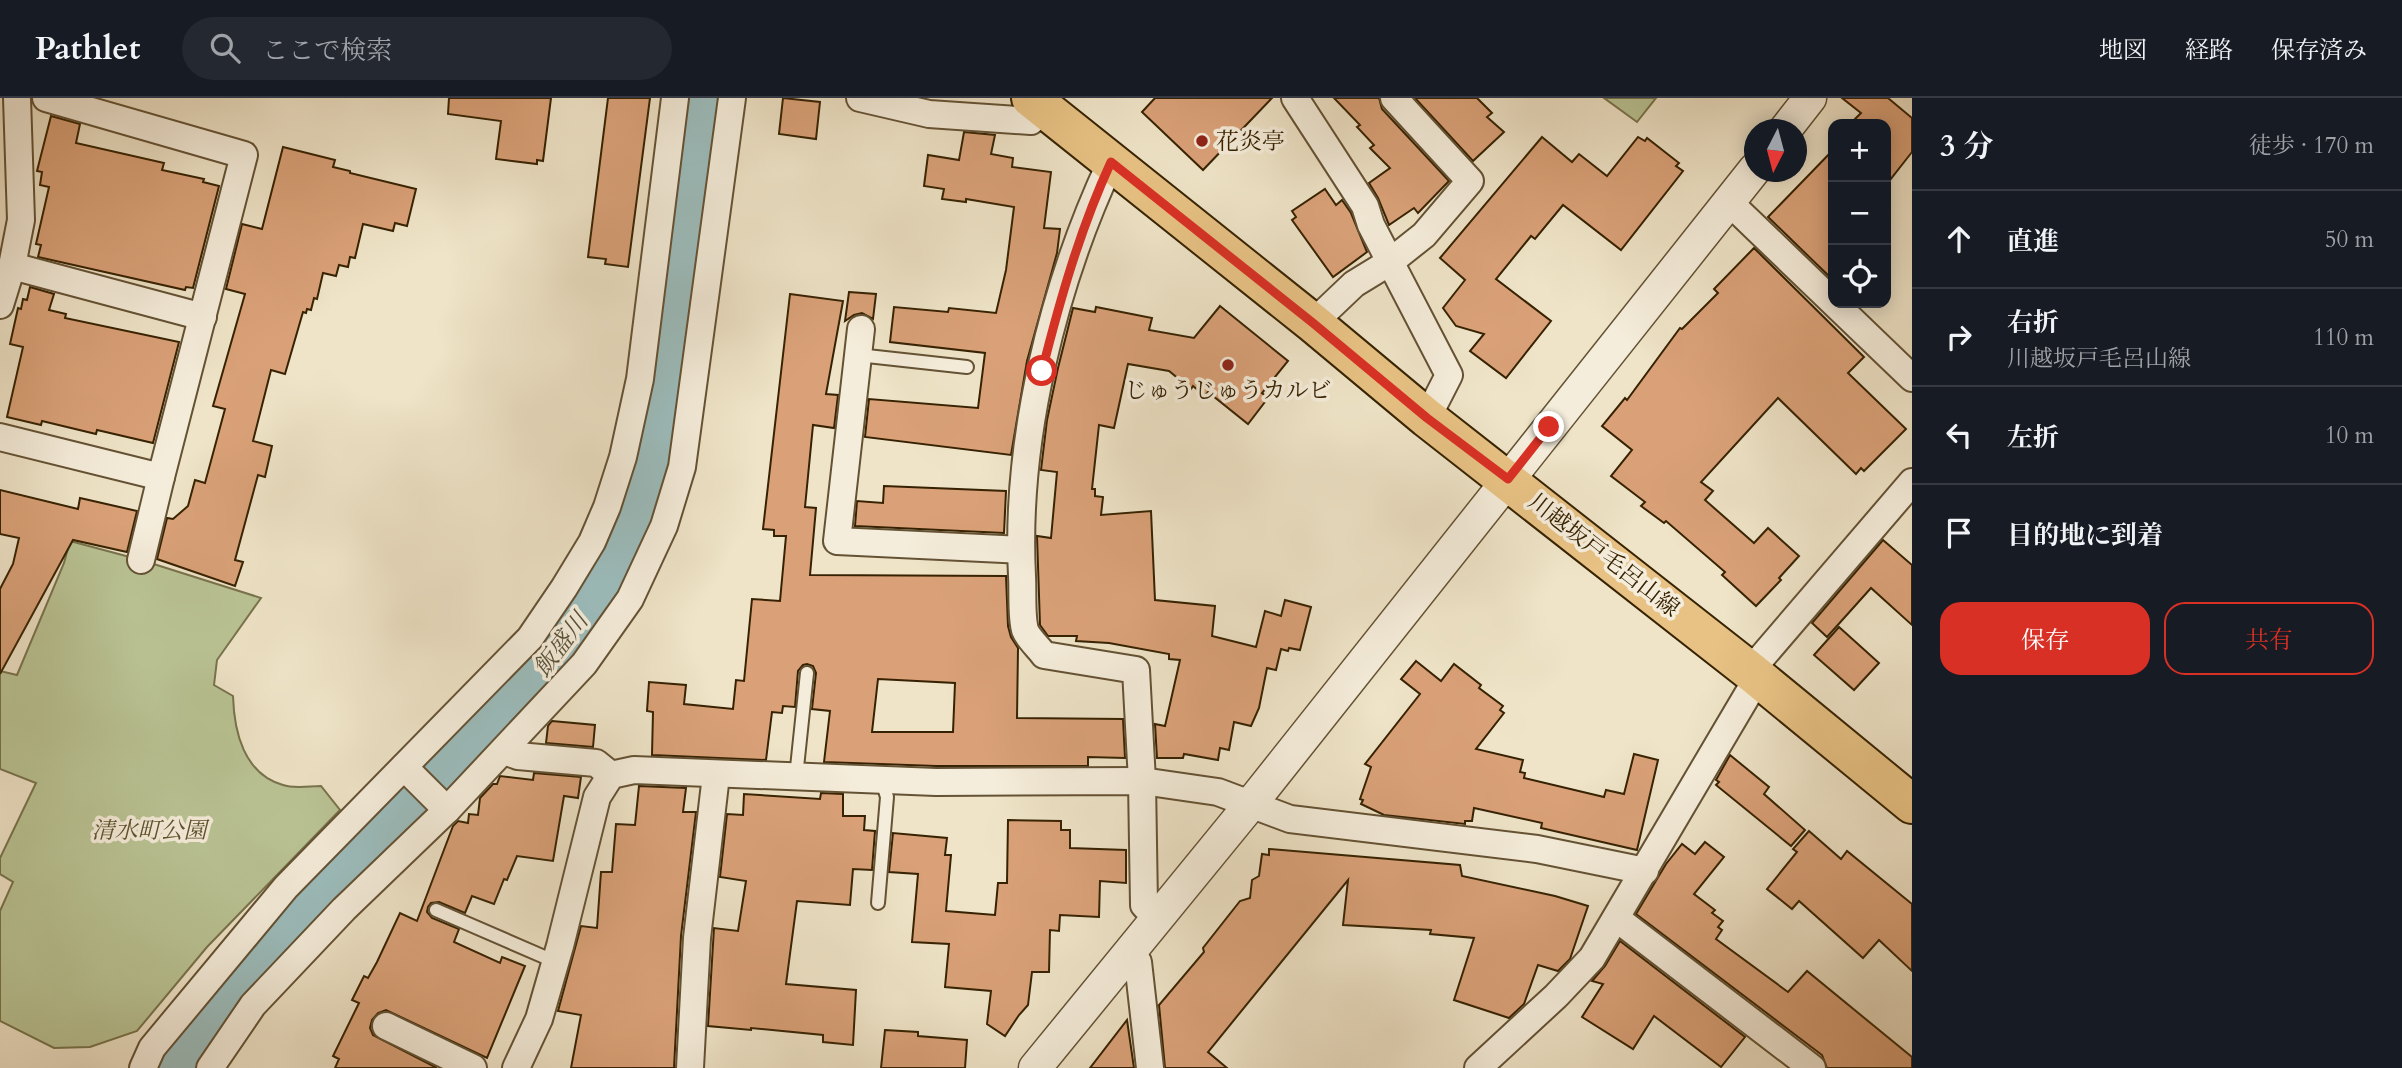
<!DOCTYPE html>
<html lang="ja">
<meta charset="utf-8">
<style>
:root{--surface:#171b24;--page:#242831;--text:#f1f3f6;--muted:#9ea1a6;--line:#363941;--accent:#d93025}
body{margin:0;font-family:Cardo,"Noto Serif JP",serif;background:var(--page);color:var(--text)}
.controls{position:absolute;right:21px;top:21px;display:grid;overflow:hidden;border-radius:14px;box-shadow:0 4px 18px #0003}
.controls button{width:63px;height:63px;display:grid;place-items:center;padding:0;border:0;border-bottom:2px solid var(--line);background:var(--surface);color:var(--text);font:35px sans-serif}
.compass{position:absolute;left:1744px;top:21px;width:63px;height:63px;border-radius:50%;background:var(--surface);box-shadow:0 4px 18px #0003;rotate:186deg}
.stop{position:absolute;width:21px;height:21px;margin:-16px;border:5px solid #d93025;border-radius:50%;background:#fff}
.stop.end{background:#d93025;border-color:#fff;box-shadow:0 2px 7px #0008}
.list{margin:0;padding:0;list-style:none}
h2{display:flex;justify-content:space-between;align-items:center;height:91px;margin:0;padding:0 28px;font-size:30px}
h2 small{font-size:23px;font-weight:400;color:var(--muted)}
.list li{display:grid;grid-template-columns:46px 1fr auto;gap:21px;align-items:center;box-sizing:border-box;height:98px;padding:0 28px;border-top:2px solid var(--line)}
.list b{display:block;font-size:26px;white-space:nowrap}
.list p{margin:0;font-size:23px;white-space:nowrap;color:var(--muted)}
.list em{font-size:23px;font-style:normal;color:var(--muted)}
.actions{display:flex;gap:14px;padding:21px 28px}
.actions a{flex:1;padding:16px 0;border:2px solid var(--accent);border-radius:21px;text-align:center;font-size:24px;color:var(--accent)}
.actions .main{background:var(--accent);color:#fff}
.icon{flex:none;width:38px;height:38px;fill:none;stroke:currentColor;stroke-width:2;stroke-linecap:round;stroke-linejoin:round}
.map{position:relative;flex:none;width:1912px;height:970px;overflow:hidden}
header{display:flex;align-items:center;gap:42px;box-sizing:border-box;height:98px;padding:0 35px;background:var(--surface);border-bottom:2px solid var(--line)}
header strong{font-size:33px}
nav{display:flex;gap:38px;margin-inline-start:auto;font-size:24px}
.search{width:490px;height:63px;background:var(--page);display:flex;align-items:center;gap:18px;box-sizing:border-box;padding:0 24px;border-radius:38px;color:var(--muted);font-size:26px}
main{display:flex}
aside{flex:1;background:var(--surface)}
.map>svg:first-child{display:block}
.green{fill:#bac495;stroke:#78734c;stroke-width:2}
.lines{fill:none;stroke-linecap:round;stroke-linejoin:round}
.river{stroke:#9cbdbd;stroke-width:56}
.building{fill:#daa178;stroke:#362202;stroke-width:2;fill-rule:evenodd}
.service-casing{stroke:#645234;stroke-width:16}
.minor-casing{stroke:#645234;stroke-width:30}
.tertiary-casing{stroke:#645234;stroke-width:35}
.primary-casing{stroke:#362202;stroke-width:42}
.service{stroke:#f5eddb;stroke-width:12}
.minor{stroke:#f5eddb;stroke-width:26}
.tertiary{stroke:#f5eddb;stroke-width:32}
.primary{stroke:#e8c284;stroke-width:38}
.route{stroke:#d93025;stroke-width:9}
.poi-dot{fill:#8f2418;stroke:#f5eddb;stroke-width:2.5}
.labels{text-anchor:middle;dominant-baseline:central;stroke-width:7;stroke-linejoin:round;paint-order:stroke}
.poi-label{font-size:23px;fill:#362202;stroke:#f5eddb;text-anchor:start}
.street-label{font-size:23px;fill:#362202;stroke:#f5eddb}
.park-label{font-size:23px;font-style:italic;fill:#5e532e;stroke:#f5eddb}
.water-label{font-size:24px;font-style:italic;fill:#55503a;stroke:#f5eddb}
</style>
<header>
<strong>Pathlet</strong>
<div class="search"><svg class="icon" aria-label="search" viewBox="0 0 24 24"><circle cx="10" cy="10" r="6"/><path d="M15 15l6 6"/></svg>ここで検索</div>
<nav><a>地図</a><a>経路</a><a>保存済み</a></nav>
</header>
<main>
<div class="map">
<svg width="1912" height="970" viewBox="0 0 1912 970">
<rect width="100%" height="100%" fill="#efe4c8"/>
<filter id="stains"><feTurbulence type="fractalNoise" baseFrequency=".00286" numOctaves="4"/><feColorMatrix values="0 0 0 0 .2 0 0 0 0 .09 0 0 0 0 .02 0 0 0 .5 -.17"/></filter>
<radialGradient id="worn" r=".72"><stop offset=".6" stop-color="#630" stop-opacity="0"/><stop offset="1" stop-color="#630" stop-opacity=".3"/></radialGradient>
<g class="green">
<polygon points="1604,0 1656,0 1637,24"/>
<path d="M 70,443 L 141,462 L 261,500 L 217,562 L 214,587 L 233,598 C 234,634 244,676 283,687 C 294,691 310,688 321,688 L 340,712 L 207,849 L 137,933 L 90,949 L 54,950 L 0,923 L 0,813 L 13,784 L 0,776 L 0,760 L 36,685 L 0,671 L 0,573 L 17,577 L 64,465 Z"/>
</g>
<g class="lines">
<polyline class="river" points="175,970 195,931 240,870 395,719 490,632 536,581 582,522 611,480 636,431 660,359 679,231 705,0"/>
</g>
<g class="building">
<polygon points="449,0 551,0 543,63 537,62 537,66 496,61 501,23 448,16"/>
<polygon points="608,0 650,0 628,169 605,166 606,161 588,159"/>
<polygon points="783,0 820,4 816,41 779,36"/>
<polygon points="1155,0 1272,0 1203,72 1142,14"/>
<polygon points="1334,0 1379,0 1382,11 1449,83 1418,115 1414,110 1389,127 1378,100 1369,85 1390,70 1370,50 1374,47 1357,29 1360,27"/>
<polygon points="1415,0 1477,0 1492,15 1487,19 1504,34 1473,63"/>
<polygon points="1842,0 1888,0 1912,20 1912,54 1886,87 1886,26 1850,26 1861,15"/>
<polygon points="51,18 80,26 76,45 164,65 162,72 204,81 203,84 219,88 193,190 186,189 185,192 38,159 41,147 36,146 49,89 40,87 42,74 37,73"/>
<polygon points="964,34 995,37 991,56 1013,60 1012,69 1051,74 1044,130 1060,131 1057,155 1027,263 1011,357 865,339 869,301 978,310 985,255 890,244 894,209 948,214 949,210 996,215 1006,172 1014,109 966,101 966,104 942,101 944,91 924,88 928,57 959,62"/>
<polygon points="1542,39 1572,64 1579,56 1607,78 1638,39 1645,43 1647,40 1679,65 1676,68 1683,73 1621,152 1563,107 1535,141 1531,138 1496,181 1551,223 1506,280 1470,253 1484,236 1456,228 1443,210 1465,182 1440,160"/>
<polygon points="283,49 335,62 333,69 350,73 350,75 416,91 407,128 395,125 393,133 363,126 355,160 350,159 348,169 339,167 336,178 323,175 317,201 314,200 311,212 307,211 306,215 303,214 285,276 271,272 253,343 272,348 265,379 258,377 235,462 243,464 235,488 157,461 167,420 173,421 188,408 195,382 205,385 225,311 213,308 245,196 226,191 242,126 262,131"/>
<polygon points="1833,52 1833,182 1768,119"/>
<polygon points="1325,91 1336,107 1342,102 1351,115 1367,154 1333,179 1292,122 1296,119 1292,113"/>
<polygon points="1754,150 1864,259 1848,275 1906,331 1864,373 1861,370 1856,376 1778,300 1701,384 1713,393 1705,402 1754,445 1768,430 1799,458 1779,480 1781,482 1756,508 1722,477 1725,474 1666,423 1664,425 1641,408 1645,404 1611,378 1632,352 1602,328 1625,300 1627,302 1680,230 1682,231 1718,195 1714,191"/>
<polygon points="30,189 54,196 49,212 66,216 65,220 179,244 153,345 97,332 96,336 42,323 41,327 7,319 23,249 10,246 18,210 21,211 23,201 27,202"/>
<polygon points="849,194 876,196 873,221 862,215 854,217 845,223"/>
<path d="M 790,196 L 843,203 L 826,296 L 838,297 L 834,330 L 813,327 L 805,409 L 816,410 L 810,477 L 1006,478 L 1008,528 L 1011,539 L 1018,550 L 1017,620 L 1123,621 L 1125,660 L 1088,659 L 1088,668 L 936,668 L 824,664 L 830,613 L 812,611 L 816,575 L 813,568 L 807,566 L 803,567 L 798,573 L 795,609 L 783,608 L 782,615 L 772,614 L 766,662 L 652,657 L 653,614 L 647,613 L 649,584 L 686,587 L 684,606 L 733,611 L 736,582 L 744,583 L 752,501 L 780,503 L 786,438 L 774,438 L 774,432 L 763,431 ZM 878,581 L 955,585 L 953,634 L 872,634 Z"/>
<polygon points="1220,208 1288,263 1262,295 1268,300 1248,326 1208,294 1205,298 1193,288 1191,291 1169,273 1128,266 1114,330 1099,327 1092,391 1095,391 1095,398 1103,399 1101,417 1151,413 1155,502 1215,508 1212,538 1256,549 1265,513 1281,518 1285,502 1311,509 1300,552 1289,550 1288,553 1281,551 1276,572 1267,570 1259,610 1251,628 1234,624 1229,652 1220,650 1218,662 1184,656 1183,660 1157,660 1155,626 1165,628 1180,562 1169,561 1169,556 1109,545 1076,543 1077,538 1048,538 1040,527 1037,438 1051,440 1057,374 1041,372 1047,322 1058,270 1073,210 1095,214 1096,209 1152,220 1149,232 1194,240"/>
<polygon points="884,388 1006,393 1004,435 855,428 857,403 883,405"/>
<polygon points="0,392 78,411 80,400 137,413 127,454 73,442 0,576 0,491 13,466 19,440 0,436"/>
<polygon points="1883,442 1912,467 1912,527 1871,490 1827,539 1812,525"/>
<polygon points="1839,529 1879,565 1854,592 1814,557"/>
<polygon points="1416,563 1441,583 1454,566 1481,587 1479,590 1503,608 1500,612 1504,615 1476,651 1523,662 1520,674 1525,675 1524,680 1604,699 1606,692 1624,696 1634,656 1658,662 1637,752 1541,730 1542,725 1474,710 1472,723 1465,723 1465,726 1384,717 1361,706 1363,702 1360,701 1371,669 1365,666 1420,596 1401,581"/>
<polygon points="552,623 595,627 593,649 546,645 548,628"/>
<polygon points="1730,657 1769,689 1764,696 1805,732 1791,748 1716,687 1719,684 1716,682"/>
<polygon points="534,675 581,679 578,700 564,698 553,763 517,758 507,782 504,781 494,806 472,798 465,815 439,804 431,805 428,809 427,814 432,820 459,831 454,844 500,865 502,859 525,868 487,960 386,912 378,915 372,922 370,930 373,937 437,970 335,970 339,961 333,958 359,905 352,902 364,878 368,880 377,864 400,815 417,823 453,728 458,723 468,725 469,716 478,717 480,700 493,686 497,686 500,678 533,682"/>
<polygon points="639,688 686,690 683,714 696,714 681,838 674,970 571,970 581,917 558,913 581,828 597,830 601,774 612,774 616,726 635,727"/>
<polygon points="821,695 843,696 843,718 865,718 864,732 875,733 872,772 853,771 850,807 797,803 786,886 856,892 853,947 823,944 823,937 751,930 751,932 708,928 714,830 738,833 746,783 720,779 727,716 743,717 744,696 820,701"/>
<polygon points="1008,722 1061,723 1061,732 1070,732 1070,750 1126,752 1126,785 1100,783 1099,819 1060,817 1059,833 1050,832 1049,874 1032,874 1028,907 1019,917 1005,938 987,926 991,893 945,889 949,846 912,844 918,776 889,774 893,735 947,740 945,757 951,757 946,813 995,817 998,785 1007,785"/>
<polygon points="1809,733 1841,761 1847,753 1912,806 1912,873 1879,842 1863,860 1799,803 1792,811 1767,791 1797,754 1793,751"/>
<polygon points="1705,744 1724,759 1694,796 1715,812 1712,815 1723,823 1718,829 1722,832 1716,841 1788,894 1807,873 1912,959 1912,970 1827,970 1822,957 1636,816 1666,766 1682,746 1695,756"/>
<polygon points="1269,751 1460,767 1462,778 1555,798 1588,808 1570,861 1558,873 1538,867 1524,906 1509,920 1454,902 1474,840 1430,836 1431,832 1343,827 1348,782 1208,954 1227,970 1165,970 1159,907 1204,854 1203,850 1240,803 1250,800 1252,782 1259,778 1262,756 1269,757"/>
<polygon points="1620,843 1745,939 1721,969 1654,918 1633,951 1582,919 1603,886 1592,883 1605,868"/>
<polygon points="1127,922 1134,970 1090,970"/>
<polygon points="885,932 918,934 918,938 967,942 965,970 881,970"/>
</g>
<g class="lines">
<defs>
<g id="service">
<polyline points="858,257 967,269"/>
<polyline points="796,679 807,575"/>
<polyline points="878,805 887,699 882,683"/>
<polyline points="436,812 556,864"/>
</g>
<g id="minor">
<polyline points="860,0 929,16 1031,23 1042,9"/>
<polyline points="1295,0 1365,108 1371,127 1449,277 1427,320"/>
<path d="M 1111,64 C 1053,188 1015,341 1022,478 C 1023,493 1021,518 1025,532 C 1028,540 1039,550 1044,557 L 1136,572 L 1142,683 L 1144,807 L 1156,820"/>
<polyline points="1729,104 1912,280"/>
<polyline points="12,168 203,219"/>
<polyline points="0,207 12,168 21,122 17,0"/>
<polyline points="1313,225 1354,186 1390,164 1424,137 1470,83 1394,0"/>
<polyline points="861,231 837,443 1021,452"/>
<polyline points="0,339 161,379 244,57 46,0"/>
<polyline points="141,462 161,379"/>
<polyline points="1750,573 1912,384"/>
<polyline points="504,653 518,658 596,665 611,677"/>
<polyline points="404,669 447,712"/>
<polyline points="1616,820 1812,970"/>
<polyline points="1129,853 1138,864 1150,970"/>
<polyline points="386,928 473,970"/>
<polyline points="143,970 152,950 286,789 530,540 564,490 592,444 607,409 623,359 640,281 675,0"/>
<polyline points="210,970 253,907 344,811 447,712 584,566 630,501 664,428 682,369 732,0"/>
<polyline points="516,970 539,921 560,848 597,699 611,677 634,672 936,684 1142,683 1218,694 1290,721 1537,751 1645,773"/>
<polyline points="690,970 697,840 716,677"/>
<polyline points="1478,970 1556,898 1592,860 1758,579"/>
</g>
<g id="tertiary">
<polyline points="1785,32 1810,0"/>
<polyline points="1035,970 1250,707 1755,71"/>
</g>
<polyline id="primary" points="1031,0 1313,225 1427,320 1750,573 1912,706"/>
</defs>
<use href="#service" class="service-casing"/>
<use href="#minor" class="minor-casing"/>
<use href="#tertiary" class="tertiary-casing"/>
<use href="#primary" class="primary-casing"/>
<use href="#service" class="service"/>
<use href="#minor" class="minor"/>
<use href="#tertiary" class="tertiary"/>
<use href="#primary" class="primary"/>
</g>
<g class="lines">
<path class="route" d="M 1042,273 C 1060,202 1080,131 1111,64 L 1313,225 L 1427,320 L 1508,381 L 1549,329"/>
</g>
<g class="poi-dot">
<circle cx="1202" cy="43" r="7"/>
<circle cx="1228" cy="267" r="7"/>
</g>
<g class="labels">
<g class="poi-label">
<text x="1216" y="43">花炎亭</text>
<text x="1228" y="292" text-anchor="middle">じゅうじゅうカルビ</text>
</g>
<g class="street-label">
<text transform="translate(1604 457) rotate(38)">川越坂戸毛呂山線</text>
</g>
<g class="park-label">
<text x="149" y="732">清水町公園</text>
</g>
<g class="water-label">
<text transform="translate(561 547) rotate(-53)">飯盛川</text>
</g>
</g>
<rect width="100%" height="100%" filter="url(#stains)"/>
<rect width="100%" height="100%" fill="url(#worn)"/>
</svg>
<div class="controls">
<button>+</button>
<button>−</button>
<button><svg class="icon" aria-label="locate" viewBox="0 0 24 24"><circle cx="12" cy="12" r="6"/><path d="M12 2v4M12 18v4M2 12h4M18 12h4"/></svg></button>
</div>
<svg class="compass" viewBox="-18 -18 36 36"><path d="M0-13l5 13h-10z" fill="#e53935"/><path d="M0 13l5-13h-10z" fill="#9ea1a6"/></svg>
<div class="stop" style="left:1042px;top:273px"></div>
<div class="stop end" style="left:1549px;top:329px"></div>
</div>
<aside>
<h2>3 分<small>徒歩 · 170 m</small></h2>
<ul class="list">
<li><svg class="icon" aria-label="ahead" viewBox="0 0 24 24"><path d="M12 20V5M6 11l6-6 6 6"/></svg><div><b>直進</b></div><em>50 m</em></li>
<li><svg class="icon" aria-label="right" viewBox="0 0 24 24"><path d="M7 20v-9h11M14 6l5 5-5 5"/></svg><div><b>右折</b><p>川越坂戸毛呂山線</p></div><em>110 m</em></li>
<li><svg class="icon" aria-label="left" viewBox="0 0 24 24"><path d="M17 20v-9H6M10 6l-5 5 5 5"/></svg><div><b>左折</b></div><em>10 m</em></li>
<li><svg class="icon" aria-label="arrive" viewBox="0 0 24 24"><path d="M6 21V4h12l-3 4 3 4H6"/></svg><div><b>目的地に到着</b></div></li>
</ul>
<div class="actions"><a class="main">保存</a><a>共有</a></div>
</aside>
</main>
